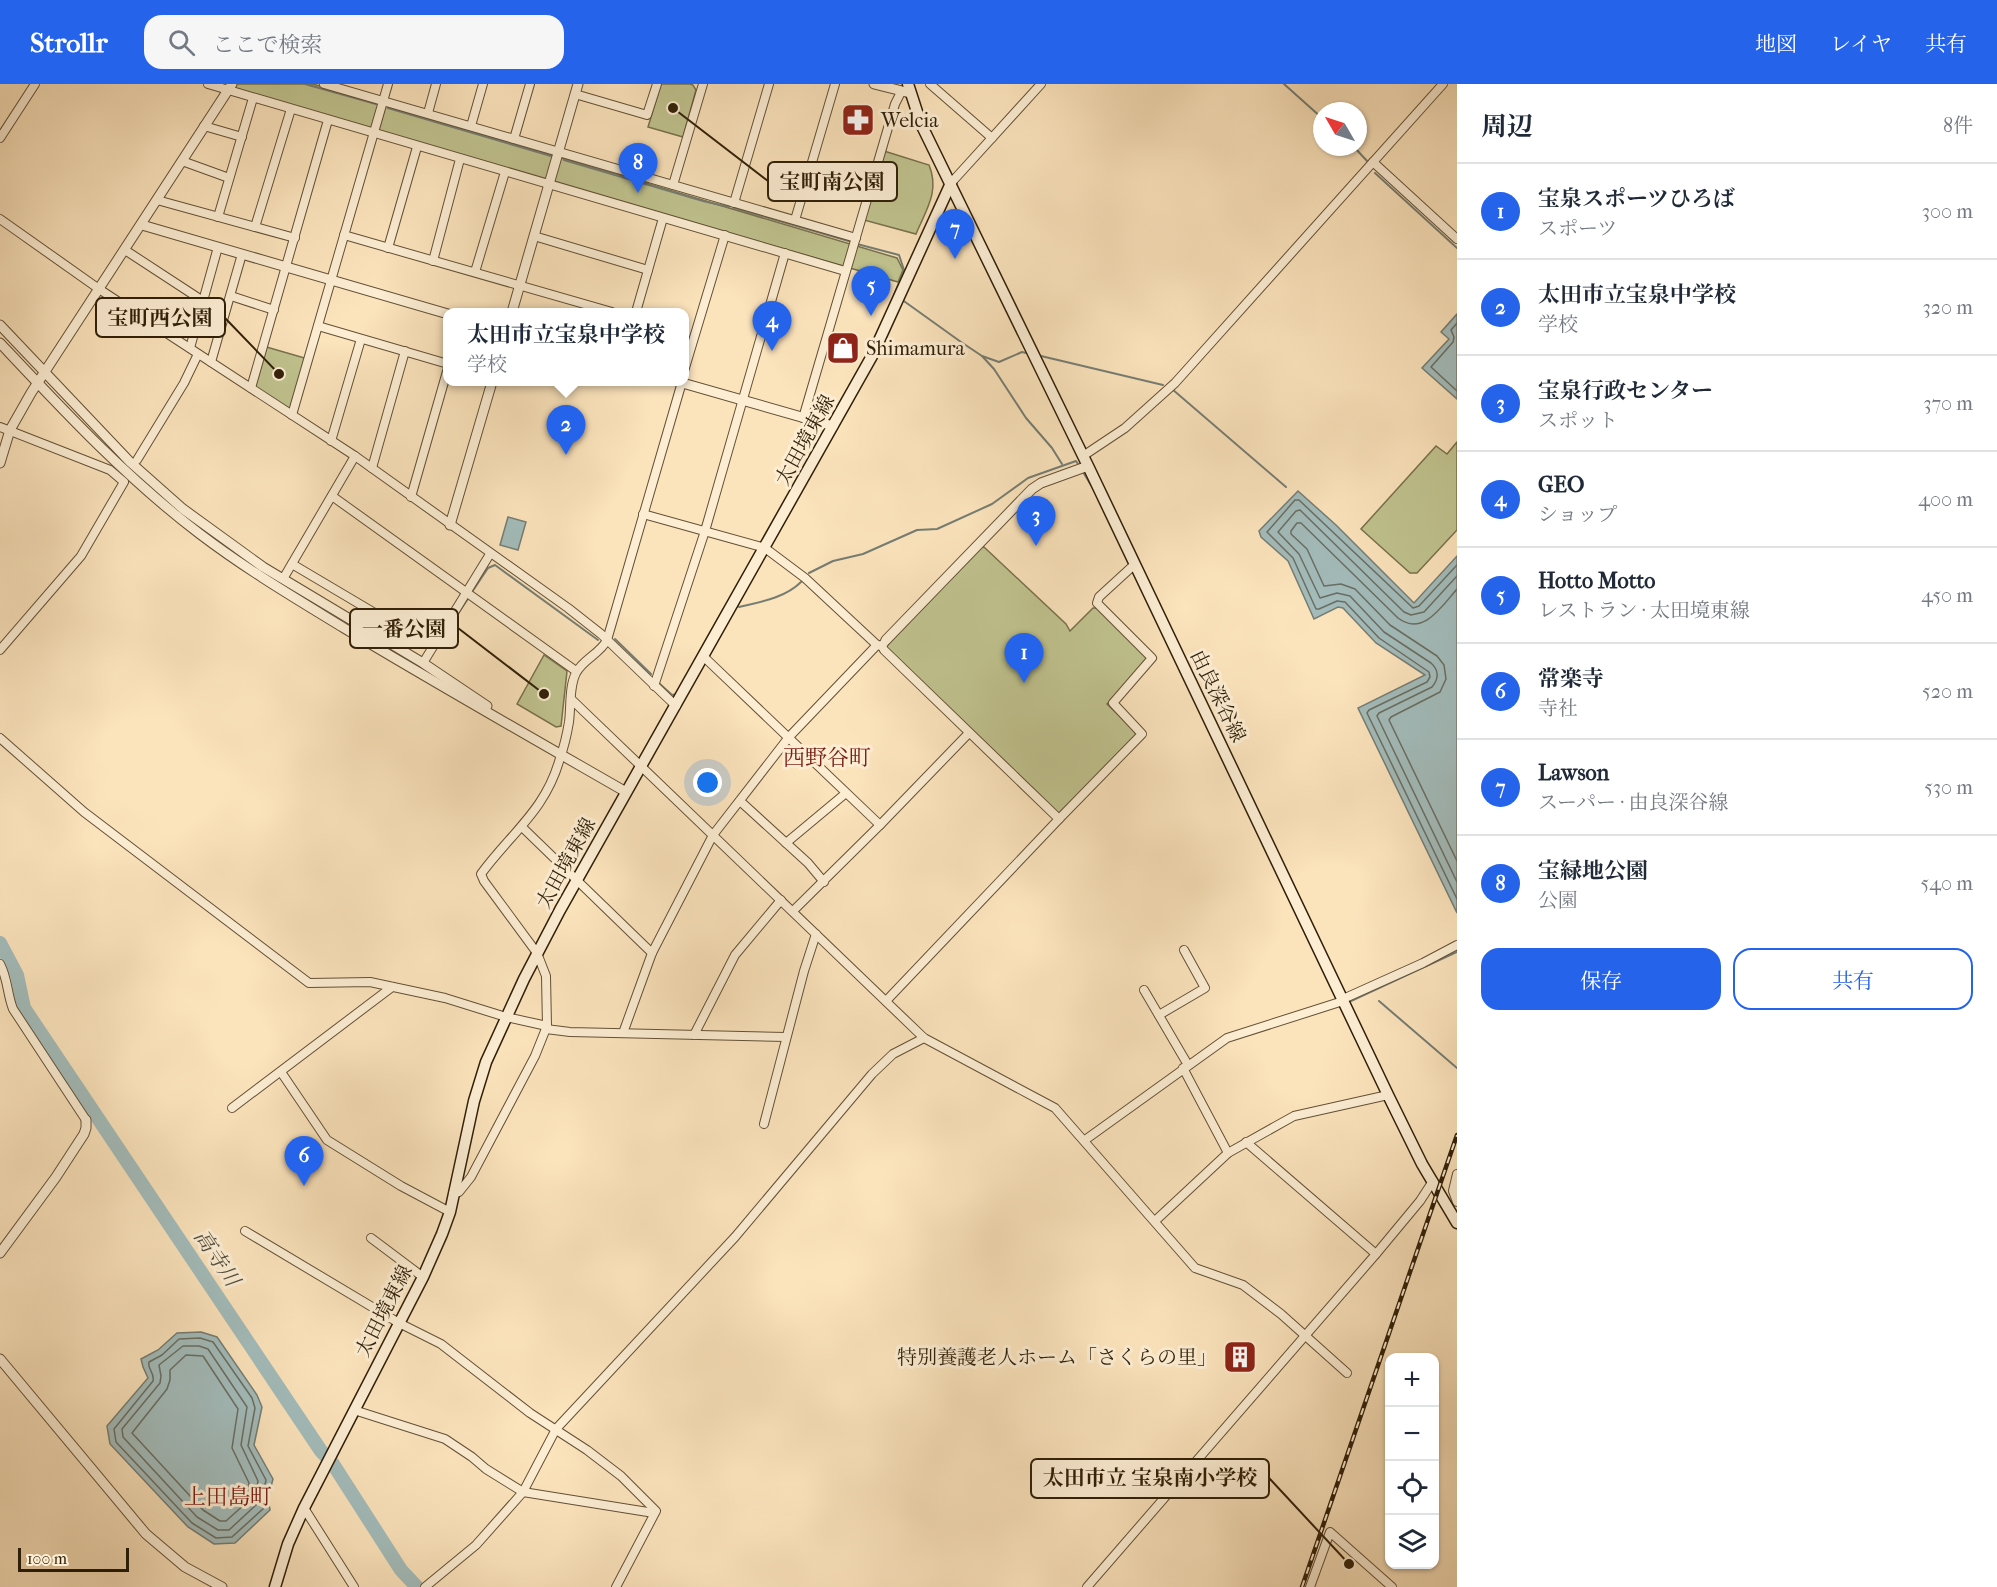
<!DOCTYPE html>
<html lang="ja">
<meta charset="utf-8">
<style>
:root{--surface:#fff;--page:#f6f6f7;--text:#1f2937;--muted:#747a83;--line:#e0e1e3;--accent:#2563eb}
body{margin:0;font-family:"IM FELL French Canon","Noto Serif JP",serif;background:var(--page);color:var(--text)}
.controls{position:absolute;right:18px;bottom:18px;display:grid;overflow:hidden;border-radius:12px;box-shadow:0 2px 4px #0004}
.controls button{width:54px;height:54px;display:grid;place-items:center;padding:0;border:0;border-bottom:2px solid var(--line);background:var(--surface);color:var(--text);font:30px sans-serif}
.compass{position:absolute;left:1313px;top:18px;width:54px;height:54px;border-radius:50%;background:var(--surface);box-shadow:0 2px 4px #0004;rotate:309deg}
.scale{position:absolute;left:18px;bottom:15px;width:111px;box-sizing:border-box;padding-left:6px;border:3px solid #301f08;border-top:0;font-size:16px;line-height:21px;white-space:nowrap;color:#301f08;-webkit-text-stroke:4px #fcedd3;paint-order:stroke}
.you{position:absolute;left:708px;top:699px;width:21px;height:21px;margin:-15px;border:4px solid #fff;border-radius:50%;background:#1a73e8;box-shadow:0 0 0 9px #1a73e833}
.badge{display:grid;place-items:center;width:39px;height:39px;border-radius:50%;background:var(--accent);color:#fff;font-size:20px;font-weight:700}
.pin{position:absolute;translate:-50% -50px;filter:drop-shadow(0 2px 3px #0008)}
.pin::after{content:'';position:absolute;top:32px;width:21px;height:18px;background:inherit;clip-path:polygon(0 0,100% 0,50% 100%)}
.popup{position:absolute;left:443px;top:224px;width:246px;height:78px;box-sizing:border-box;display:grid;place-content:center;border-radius:12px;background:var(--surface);filter:drop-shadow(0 2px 4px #0005);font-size:20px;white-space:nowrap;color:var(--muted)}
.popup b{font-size:22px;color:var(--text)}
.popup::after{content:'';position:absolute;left:50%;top:100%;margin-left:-12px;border:12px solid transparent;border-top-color:var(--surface)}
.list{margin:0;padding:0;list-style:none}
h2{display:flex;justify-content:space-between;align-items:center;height:78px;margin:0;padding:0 24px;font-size:26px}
h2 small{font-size:20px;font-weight:400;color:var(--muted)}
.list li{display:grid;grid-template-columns:39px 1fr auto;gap:18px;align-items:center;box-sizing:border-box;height:96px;padding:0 24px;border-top:2px solid var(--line)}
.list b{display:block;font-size:22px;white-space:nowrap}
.list p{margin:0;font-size:20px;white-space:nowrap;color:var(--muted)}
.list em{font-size:20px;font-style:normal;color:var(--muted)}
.actions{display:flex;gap:12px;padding:18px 24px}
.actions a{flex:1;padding:14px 0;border:2px solid var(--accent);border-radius:18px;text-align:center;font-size:21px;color:var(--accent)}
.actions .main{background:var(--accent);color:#fff}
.icon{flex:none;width:33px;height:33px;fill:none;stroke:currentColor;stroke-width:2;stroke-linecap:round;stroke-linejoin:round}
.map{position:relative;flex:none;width:1457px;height:1503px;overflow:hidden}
header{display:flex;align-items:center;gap:36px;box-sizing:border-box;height:84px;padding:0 30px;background:var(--accent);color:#fff}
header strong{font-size:28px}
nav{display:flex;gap:33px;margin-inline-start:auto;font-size:21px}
.search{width:420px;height:54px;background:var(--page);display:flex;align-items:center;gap:15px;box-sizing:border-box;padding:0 21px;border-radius:18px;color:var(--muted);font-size:22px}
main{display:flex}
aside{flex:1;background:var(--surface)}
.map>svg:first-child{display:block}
.green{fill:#c0c38f;stroke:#78714c;stroke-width:1.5}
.water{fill:#a3bcbb;stroke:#757d73;stroke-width:1.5}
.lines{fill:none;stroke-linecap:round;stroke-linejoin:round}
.shore{stroke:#6a6e62;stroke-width:1.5}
.stream{stroke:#757d73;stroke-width:2}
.river{stroke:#a3bcbb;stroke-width:14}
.minor-casing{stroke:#635035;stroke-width:10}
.tertiary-casing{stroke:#635035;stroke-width:11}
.secondary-casing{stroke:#301f08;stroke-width:13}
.minor{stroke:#fcedd3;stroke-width:8}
.tertiary{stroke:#fcedd3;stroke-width:9}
.secondary{stroke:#fcedd3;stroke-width:10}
.rail-casing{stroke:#301f08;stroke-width:4.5}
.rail{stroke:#fcedd3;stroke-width:2;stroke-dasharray:7;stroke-linecap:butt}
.labels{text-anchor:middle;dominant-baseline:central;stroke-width:6;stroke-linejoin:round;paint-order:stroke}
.poi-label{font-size:20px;fill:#301f08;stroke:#fcedd3;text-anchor:start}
.street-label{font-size:20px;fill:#301f08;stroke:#fcedd3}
.water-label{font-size:21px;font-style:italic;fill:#524e3e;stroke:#fcedd3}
.quarter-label{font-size:22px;fill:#7a1f14;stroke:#fcedd3}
.leader{fill:none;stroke:#301f08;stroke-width:2}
.callout-dot{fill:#301f08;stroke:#fcedd3;stroke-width:2}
.callout{fill:#fcedd3;stroke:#301f08;stroke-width:2}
.callout-label{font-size:21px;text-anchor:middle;font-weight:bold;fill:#301f08}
</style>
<header>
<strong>Strollr</strong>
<div class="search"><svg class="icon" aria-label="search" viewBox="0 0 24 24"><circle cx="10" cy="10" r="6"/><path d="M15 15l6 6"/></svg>ここで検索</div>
<nav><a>地図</a><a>レイヤ</a><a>共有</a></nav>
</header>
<main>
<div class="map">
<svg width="1457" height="1503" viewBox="0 0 1457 1503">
<rect width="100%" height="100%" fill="#fbe3bc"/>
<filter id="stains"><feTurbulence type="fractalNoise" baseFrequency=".00333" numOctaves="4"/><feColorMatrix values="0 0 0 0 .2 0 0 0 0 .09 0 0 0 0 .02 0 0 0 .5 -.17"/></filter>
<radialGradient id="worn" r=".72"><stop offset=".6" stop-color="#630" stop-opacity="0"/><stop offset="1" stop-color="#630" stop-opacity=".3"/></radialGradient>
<g class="green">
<polygon points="217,0 313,0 897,174 903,186 898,198"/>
<polygon points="661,0 690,0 693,1 696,6 683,53 648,43"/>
<path d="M 884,67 L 929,81 C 940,107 926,126 916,150 L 864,136 Z"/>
<polygon points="263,262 308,275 292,331 251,304"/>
<polygon points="1457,358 1457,446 1417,489 1410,489 1361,445 1436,362 1447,370"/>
<polygon points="984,463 1066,540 1070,547 1093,524 1097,524 1148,574 1148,577 1107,620 1135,647 1136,652 1060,730 1057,730 886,563 980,464"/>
<polygon points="544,571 567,587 561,642 556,643 517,620"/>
</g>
<g class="water">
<polygon points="1457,230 1457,315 1422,284 1449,255 1441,248"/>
<polygon points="1298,407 1336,441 1414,519 1457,472 1457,829 1358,624 1425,591 1376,559 1343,524 1338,523 1314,535 1288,477 1261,453 1259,447"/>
<polygon points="508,433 526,438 518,466 500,461"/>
<polygon points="201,1248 217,1253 257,1311 262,1323 254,1361 273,1395 268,1414 270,1426 235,1459 214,1460 188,1443 110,1360 107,1342 148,1294 143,1283 141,1275 158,1266 177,1249"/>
</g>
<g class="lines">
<g class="shore">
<polyline points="1457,239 1451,246 1454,253 1453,258 1431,283 1457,307"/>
<polyline points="1457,481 1419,522 1413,524 1299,416 1295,416 1267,448 1293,474 1316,525 1319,525 1337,517 1345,518 1379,554 1429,588 1430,593 1427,598 1369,626 1367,629 1457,815"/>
<path d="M 1457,492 L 1424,528 L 1411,531 L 1404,528 L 1300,426 L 1296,427 L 1278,448 L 1299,470 L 1320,514 L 1337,509 L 1350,512 L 1384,548 L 1431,579 C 1439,586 1439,595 1432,603 L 1379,629 L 1377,632 L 1457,798"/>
<path d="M 1457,505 C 1442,522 1423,553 1398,534 L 1301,439 L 1297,439 L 1291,447 L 1291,450 L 1307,465 L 1324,502 L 1341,500 L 1355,505 L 1390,541 L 1437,572 L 1444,581 L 1446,595 L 1440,608 L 1391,633 L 1389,636 L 1457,777"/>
<path d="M 200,1254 L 213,1258 L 252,1314 L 255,1324 L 248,1362 L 266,1396 L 262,1414 L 264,1424 L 232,1453 L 216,1454 L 192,1439 L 116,1358 L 114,1345 L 153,1297 C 155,1289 147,1285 149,1278 L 162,1271 L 179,1255 Z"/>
<polygon points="183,1262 199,1262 208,1265 247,1323 241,1361 258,1397 255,1413 256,1421 229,1446 218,1446 197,1433 123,1353 122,1345 160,1299 161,1292 159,1281"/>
<polygon points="186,1271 203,1272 238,1325 232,1364 249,1399 246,1419 226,1437 220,1437 203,1426 132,1349 167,1305 170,1296 170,1286"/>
</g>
<g class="stream">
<polyline points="305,0 376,20"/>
<polyline points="1284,0 1322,34"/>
<polyline points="388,24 551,72"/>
<polyline points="1354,63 1368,78"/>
<polyline points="564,76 703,117 729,123"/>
<polyline points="1375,89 1457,164"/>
<polyline points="734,124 852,158"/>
<polyline points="857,160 899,171 904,186 894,211 896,212"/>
<polyline points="901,215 961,258 982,272 999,278 1022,268 1026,269"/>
<polyline points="982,272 994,285 1026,334 1052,364 1062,380"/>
<polyline points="1041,272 1163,301"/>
<polyline points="1172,305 1286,403"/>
<polyline points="1083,388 1094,406"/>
<polyline points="809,489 833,477 863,470 917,446 937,445 992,420 1028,394 1076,377 1080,383"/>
<polyline points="472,508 488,484 495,481 598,556"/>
<path d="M 739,523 C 760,518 785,514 801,498"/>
<polyline points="452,539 469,513"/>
<polyline points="615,555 651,590"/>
<polyline points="695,576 724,524"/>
<polyline points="660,600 672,611 677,610"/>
<polyline points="1351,917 1457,868"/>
<polyline points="1379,917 1457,984"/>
</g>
<polyline class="river" points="0,859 17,891 24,924 321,1367 333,1380 401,1486 417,1503"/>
<defs>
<g id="minor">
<polyline points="208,0 845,187"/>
<polyline points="324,0 856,154"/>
<polyline points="930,0 992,54"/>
<polyline points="575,10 647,31 657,0"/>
<polyline points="428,29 436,0"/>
<polyline points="204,42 242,53"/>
<polyline points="471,42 483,0"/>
<polyline points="0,54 35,0"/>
<polyline points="514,55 530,0"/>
<polyline points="182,77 229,94"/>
<polyline points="1373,78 1457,155"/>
<polyline points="951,99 1041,0"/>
<polyline points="673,101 703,0"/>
<polyline points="157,116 295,154"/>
<polyline points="734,119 769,0"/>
<polyline points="218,133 253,14"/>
<polyline points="0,135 99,205 355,372 568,524 601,550 676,622"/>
<polyline points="795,136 835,0"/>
<polyline points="255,143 291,25"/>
<polyline points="344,151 612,228"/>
<polyline points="534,152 648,186"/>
<polyline points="388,164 417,63"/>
<polyline points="125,166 203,217"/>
<polyline points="433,177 460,75"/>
<polyline points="475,188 505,88"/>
<polyline points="231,212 274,226"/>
<polyline points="636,228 663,134"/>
<polyline points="318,242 448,280"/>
<polyline points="190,264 218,163"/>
<polyline points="211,278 242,170"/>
<polyline points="684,287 725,151"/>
<polyline points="251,304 328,36"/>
<polyline points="292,331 388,0"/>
<polyline points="803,334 895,20 901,8"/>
<polyline points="0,343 110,386 124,398 81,472 0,566"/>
<polyline points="331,357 361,255"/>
<polyline points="1083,372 1125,344 1175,299 1443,0"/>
<polyline points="137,376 184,299 198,270"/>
<polyline points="372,384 405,267"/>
<polyline points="332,412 576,587"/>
<polyline points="411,413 448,284"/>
<polyline points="643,430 765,464 805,494 877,561"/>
<polyline points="292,480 432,563"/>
<polyline points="283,495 355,372"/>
<polyline points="886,556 882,562 884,566 1059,735 1142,650 1113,619 1152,574 1097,519 1099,513 1135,480"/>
<polyline points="704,573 880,741"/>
<polyline points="423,579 490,470"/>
<polyline points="654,602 705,447 785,169"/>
<polyline points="571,615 924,954 1055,1024 1195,1184 1243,1201 1281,1230 1347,1289"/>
<polyline points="0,654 84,728 309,899 370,898 445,914 506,933 547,942"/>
<polyline points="740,717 808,779 824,798"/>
<polyline points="522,743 652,869"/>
<polyline points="786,759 846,709"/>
<polyline points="793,827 880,741 968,650"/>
<path d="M 0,880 C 8,895 7,910 13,925 L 86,1036"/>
<polyline points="1144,906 1188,981"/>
<polyline points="1343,915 1423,879 1457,861"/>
<polyline points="886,917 1059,735"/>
<polyline points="1159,931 1205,904 1184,866"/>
<polyline points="546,945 570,948 786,953"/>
<polyline points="623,949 652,869 713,751 789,653 877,561 882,562"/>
<polyline points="694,951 735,871 781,816"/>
<polyline points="1183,984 1228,1069"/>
<polyline points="281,988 327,1056 401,1102 450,1128"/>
<polyline points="232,1024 392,903"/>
<polyline points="764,1040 804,887 816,850"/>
<polyline points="1085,1056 1227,954 1343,917"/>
<polyline points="1246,1058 1376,1170"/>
<polyline points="1457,1090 1453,1107 1457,1118"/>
<path d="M 453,1110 L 459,1108 L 471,1093 L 535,972 L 547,942 L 546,892 L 537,869 L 484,797 L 481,790 C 511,749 546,726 560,674 C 564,663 567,650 569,638 C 571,623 569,602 576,589 C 583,575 600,570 607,556 L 682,298"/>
<polyline points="1155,1137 1228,1069 1294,1032 1388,1011"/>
<polyline points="245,1147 399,1239 441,1260 530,1329 587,1366 621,1392 656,1427 616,1503"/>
<polyline points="371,1154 423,1193"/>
<polyline points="354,1326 445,1355 472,1373 486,1385 523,1408 654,1429"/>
<polyline points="304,1424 354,1503"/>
<polyline points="425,1503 476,1461 523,1408 556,1345 735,1153 872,990 893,970 924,954"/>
<polyline points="1087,1503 1376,1170 1420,1117 1433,1097"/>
<polyline points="1310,1503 1330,1448 1392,1503"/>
</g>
<g id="tertiary">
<polyline points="874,0 910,9"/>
<polyline points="142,141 448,230"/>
<polyline points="512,228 578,0"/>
<polyline points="0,241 130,378 183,425 263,483 423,579 487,622"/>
<path d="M 0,259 C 63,326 126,394 200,450 C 246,485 295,514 344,544 C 437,600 532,654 626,708"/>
<polyline points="679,298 833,342"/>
<polyline points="0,379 10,346 31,309 232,0"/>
<polyline points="450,441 492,298"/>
<polyline points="886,556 1032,405 1041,399 1088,382"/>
<polyline points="0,1169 56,1093 84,1050 86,1044 86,1036"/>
<polyline points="0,1275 146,1450 185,1483 222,1503"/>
</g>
<g id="secondary">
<polyline points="908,0 921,40 1088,382 1388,1011 1422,1080 1457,1139"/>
<polyline points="275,1503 288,1460 304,1424 423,1193 442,1150 450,1128 474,1017 486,978 524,895 560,826 872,272 951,99"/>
</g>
</defs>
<use href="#minor" class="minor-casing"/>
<use href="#tertiary" class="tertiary-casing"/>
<use href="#secondary" class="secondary-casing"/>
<use href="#minor" class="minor"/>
<use href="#tertiary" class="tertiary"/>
<use href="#secondary" class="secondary"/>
<defs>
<polyline id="rail" points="1302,1503 1457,1051"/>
</defs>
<use href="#rail" class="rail-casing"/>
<use href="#rail" class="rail"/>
</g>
<defs>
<symbol id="pharmacy-square" viewBox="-11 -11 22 22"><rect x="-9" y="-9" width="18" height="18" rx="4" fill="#8f2418" stroke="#fcedd3"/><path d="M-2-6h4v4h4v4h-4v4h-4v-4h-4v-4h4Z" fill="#fff"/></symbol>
<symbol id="shop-square" viewBox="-11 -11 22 22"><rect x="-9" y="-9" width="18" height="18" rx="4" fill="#8f2418" stroke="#fcedd3"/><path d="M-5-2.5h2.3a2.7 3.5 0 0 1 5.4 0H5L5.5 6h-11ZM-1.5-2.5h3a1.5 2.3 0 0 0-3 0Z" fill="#fff"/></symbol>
<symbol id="building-square" viewBox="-11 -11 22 22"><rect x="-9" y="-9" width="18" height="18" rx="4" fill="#8f2418" stroke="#fcedd3"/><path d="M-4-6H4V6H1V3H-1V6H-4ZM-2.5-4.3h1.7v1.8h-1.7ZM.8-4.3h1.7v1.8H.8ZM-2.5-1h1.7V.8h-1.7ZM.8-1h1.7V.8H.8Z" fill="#fff"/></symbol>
</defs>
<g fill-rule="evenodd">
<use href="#pharmacy-square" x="839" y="17" width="38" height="38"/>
<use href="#shop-square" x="824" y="245" width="38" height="38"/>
<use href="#building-square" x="1221" y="1254" width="38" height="38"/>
</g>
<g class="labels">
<g class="poi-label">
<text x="881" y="36">Welcia</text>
<text x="866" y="264">Shimamura</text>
<text x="1217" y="1273" text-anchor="end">特別養護老人ホーム「さくらの里」</text>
</g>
<g class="street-label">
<text transform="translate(805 356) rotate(-61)">太田境東線</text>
<text transform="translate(1218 612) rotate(64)">由良深谷線</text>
<text transform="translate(566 779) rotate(-61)">太田境東線</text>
<text transform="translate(384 1227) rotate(-63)">太田境東線</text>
</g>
<g class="water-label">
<text transform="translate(217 1174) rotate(56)">高寺川</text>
</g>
<g class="quarter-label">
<text x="827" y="674">西野谷町</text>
<text x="228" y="1413">上田島町</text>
</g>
</g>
<path class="leader" d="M673 24L768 97M279 290L225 234M544 610L458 544M1349 1480L1269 1394"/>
<g class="callout-dot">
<circle cx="673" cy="24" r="6"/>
<circle cx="279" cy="290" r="6"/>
<circle cx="544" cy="610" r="6"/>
<circle cx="1349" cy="1480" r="6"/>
</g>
<g class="callout">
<rect x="768" y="78" width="129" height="39" rx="6"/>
<rect x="96" y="214" width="129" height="39" rx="6"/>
<rect x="350" y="525" width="108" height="39" rx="6"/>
<rect x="1031" y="1375" width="238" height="39" rx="6"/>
</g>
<g class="callout-label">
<text x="832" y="105">宝町南公園</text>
<text x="160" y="241">宝町西公園</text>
<text x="404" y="552">一番公園</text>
<text x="1150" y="1401">太田市立 宝泉南小学校</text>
</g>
<rect width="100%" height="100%" filter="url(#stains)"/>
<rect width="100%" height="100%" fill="url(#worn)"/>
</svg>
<div class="controls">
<button>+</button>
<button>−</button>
<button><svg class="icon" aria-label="locate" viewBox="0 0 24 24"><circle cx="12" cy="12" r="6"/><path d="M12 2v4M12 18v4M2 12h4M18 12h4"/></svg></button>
<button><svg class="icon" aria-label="layers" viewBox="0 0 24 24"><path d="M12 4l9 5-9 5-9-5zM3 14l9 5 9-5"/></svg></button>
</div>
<svg class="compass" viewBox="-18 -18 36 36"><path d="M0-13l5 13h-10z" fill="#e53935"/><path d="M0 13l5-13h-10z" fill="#747a83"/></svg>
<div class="scale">100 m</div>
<div class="you"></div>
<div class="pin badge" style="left:1024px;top:599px">1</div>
<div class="pin badge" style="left:566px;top:371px">2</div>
<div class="popup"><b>太田市立宝泉中学校</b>学校</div>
<div class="pin badge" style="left:1036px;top:462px">3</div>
<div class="pin badge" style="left:772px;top:267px">4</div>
<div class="pin badge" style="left:871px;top:232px">5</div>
<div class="pin badge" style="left:304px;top:1102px">6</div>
<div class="pin badge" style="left:955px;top:175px">7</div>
<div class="pin badge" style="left:638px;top:109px">8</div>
</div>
<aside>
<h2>周辺<small>8件</small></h2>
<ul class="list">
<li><span class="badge">1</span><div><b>宝泉スポーツひろば</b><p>スポーツ</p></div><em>300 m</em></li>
<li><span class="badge">2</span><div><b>太田市立宝泉中学校</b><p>学校</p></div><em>320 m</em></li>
<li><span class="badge">3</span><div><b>宝泉行政センター</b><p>スポット</p></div><em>370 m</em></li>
<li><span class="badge">4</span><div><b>GEO</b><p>ショップ</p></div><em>400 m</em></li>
<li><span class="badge">5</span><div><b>Hotto Motto</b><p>レストラン · 太田境東線</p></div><em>450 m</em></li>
<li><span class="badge">6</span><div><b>常楽寺</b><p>寺社</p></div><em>520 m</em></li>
<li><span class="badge">7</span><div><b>Lawson</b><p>スーパー · 由良深谷線</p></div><em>530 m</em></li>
<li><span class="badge">8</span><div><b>宝緑地公園</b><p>公園</p></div><em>540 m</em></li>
</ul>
<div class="actions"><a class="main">保存</a><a>共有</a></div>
</aside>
</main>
